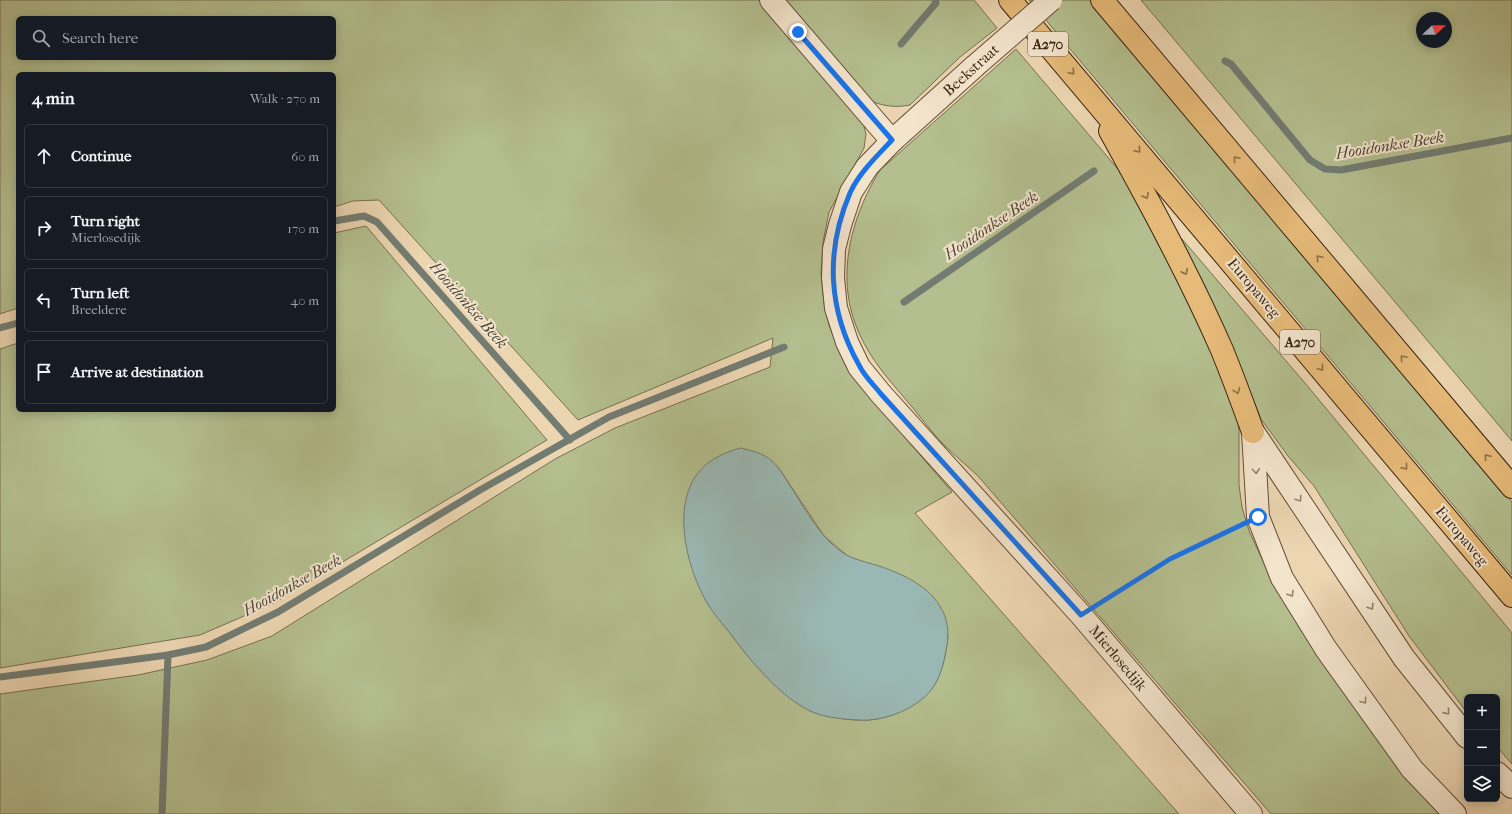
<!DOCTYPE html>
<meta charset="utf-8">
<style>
:root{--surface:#171b24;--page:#242831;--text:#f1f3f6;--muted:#9ea1a6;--line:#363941}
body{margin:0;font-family:"IM FELL French Canon",serif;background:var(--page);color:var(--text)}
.controls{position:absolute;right:12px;bottom:12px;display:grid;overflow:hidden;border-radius:6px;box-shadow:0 2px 10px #0003}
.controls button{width:36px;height:36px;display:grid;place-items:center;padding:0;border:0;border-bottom:1px solid var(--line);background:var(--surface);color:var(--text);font:20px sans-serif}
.compass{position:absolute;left:1416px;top:12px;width:36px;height:36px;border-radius:50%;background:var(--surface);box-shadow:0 2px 10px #0003;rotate:68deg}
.stop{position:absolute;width:12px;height:12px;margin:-9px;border:3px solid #1a73e8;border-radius:50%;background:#fff}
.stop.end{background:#1a73e8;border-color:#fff;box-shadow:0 1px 4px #0008}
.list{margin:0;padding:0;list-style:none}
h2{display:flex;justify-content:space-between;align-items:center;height:52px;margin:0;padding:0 16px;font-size:17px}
h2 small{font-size:13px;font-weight:400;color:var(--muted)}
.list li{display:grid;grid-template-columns:26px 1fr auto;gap:12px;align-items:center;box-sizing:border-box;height:64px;margin:0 8px 8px;padding:0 8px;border:1px solid var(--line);border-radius:6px}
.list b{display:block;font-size:15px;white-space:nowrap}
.list p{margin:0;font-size:13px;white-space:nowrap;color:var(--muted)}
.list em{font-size:13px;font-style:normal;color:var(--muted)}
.icon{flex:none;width:22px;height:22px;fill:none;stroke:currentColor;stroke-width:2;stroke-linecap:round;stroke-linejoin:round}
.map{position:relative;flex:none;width:1512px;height:814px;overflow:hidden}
.search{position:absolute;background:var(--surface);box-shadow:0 2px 10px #0003;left:16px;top:16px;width:320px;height:44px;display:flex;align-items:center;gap:10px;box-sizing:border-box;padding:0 14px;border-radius:6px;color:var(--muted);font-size:15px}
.panel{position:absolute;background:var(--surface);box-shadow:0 2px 10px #0003;left:16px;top:72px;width:320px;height:340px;border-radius:6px}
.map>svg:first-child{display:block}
.green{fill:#b4be8e;stroke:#767050;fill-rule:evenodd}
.water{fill:#9ab8b3;stroke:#727c72}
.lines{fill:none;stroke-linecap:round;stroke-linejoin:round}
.stream{stroke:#727c72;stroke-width:7}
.minor-casing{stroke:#644f39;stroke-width:24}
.highway-casing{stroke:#372211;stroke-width:24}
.path{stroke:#372211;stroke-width:2.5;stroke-dasharray:1 2;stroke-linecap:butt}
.minor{stroke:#f3e4cc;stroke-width:22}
.highway{stroke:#e6ba78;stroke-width:22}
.minor-bridge-casing{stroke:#644f39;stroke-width:24;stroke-linecap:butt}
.minor-bridge{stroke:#f3e4cc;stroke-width:22}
.oneway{stroke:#8e6e44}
.oneway2{stroke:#95836e}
.route{stroke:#1a73e8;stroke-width:5}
.labels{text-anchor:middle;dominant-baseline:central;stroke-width:4;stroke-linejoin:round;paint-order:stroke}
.shield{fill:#f3e4cc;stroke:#6f5c49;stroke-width:1}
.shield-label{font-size:14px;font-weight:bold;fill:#372211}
.street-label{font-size:15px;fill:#372211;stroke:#f3e4cc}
.water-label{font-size:16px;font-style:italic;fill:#50483a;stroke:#f3e4cc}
</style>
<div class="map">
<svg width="1512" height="814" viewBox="0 0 1512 814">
<rect width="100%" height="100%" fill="#ecd5b1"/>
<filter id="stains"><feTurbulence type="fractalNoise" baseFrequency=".005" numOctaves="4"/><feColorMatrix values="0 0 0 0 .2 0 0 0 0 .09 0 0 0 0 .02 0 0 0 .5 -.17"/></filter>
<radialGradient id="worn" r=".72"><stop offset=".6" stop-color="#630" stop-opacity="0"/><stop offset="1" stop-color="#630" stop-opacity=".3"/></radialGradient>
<g class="green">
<path d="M 0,0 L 765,0 L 862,119 L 866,134 L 864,148 L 829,212 L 823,242 L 821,273 L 824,303 L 829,325 L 840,353 L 856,377 L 878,406 L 952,492 L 915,513 L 1179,814 L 0,814 L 0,694 L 138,675 L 207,660 L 272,636 L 555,459 L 615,428 L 770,367 L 773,338 L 578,420 L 379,200 L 353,201 L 334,207 L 334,74 L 18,74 L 18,308 L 0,314 ZM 18,18 L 334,18 L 334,58 L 18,58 ZM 778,467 L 824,536 L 849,557 L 864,562 L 948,636 C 946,653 943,671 934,685 C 931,691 924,696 919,700 C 891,722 858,725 824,714 C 818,713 812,712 807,709 C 766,683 745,652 716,615 Z"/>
<path d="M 781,0 L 974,0 L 997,28 L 960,57 L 910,105 C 894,108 883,106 868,100 Z"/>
<polygon points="1029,0 1091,0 1512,502 1512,575"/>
<path d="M 1141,0 L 1512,0 L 1512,441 ZM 1422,18 L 1446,18 L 1446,42 L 1422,42 Z"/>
<path d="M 1016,49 L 1117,168 L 1141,203 L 1235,399 L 1239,430 L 1239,485 L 1242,507 L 1249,531 L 1265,565 L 1297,619 L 1442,814 L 1271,814 L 978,476 C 966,465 954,455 942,443 C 930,430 919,415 907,401 C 890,381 871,360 860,335 C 834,280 850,219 880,170 Z"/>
<polygon points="366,226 547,440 272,604 200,635 0,668 0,349 18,343 18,410 334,410 334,233"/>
<polygon points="1182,239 1310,389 1512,633 1512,764 1497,747 1497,697 1467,697 1467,712 1465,710 1409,636 1314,486 1288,456 1261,419 1238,362 1179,241"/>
</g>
<path class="water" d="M 741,448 C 752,451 763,453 772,461 C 779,467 784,476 789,484 C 802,504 814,527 832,544 C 847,559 860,560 879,566 C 903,574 931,587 942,610 C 949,622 949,638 946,650 C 944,662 941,675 934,686 C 920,708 884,722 859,720 C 842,719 826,718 810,711 C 780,696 753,664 733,637 C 724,625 713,614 706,601 C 685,564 668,494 708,463 C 719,455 729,451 741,448 Z"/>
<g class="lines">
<g class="stream">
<polyline points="901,44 936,3 935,0"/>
<polyline points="1225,61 1231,64 1310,160 1325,169 1341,170 1512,138"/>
<polyline points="334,221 364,216 377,222 570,440"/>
<polyline points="904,302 1094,171"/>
<polyline points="0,328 18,323"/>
<polyline points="0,677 168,655 206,647 278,612 480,490 609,417 784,347"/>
<polyline points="162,814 168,655"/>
</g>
<defs>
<g id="minor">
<polyline points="771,0 892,141"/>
<polyline points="975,66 892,141 867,167 851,192 840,225 834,249 833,278 836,308 847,342 859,367 881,394 1081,615 1251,814"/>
<polyline points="1253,432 1258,517 1282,578 1326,649 1412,769 1455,814"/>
<polyline points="1254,433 1404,658 1467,737"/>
<polyline points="1497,773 1512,787"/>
</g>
<g id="highway">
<polyline points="1010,0 1512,596"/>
<polyline points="1102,0 1512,487"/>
<path d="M 1110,131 C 1150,203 1189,275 1222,350 C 1233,377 1243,404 1253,432"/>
</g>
</defs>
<use href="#minor" class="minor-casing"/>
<use href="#highway" class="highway-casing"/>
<polyline class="path" points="1100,602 1170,559 1237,526"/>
<use href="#minor" class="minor"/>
<use href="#highway" class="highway"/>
<defs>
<polyline id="minor-bridge" points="975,66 1051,0"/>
</defs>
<use href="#minor-bridge" class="minor-bridge-casing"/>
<use href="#minor-bridge" class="minor-bridge"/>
</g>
<defs><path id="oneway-chevron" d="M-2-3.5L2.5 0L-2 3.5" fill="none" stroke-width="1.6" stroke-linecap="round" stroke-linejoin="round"/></defs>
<g class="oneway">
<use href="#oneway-chevron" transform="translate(1072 72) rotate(49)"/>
<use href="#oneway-chevron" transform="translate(1138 150) rotate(50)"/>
<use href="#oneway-chevron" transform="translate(1236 159) rotate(-130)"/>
<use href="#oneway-chevron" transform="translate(1146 196) rotate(61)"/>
<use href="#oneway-chevron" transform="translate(1319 258) rotate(-130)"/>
<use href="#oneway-chevron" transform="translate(1185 272) rotate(65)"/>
<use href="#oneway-chevron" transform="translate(1403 358) rotate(-130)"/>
<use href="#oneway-chevron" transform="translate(1321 368) rotate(50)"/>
<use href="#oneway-chevron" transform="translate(1237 391) rotate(69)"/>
<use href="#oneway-chevron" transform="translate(1487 457) rotate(-130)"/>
<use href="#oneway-chevron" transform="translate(1405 467) rotate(50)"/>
</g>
<g class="oneway2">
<use href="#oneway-chevron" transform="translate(1256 471) rotate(86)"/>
<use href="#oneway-chevron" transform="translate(1299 499) rotate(56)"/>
<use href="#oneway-chevron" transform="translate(1291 594) rotate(58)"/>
<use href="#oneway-chevron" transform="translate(1371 607) rotate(57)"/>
<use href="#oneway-chevron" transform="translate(1364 701) rotate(54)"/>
<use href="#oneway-chevron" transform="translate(1447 712) rotate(51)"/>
</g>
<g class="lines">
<path class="route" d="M 798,32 L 892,140 C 877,156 859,173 850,193 C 825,251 828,310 859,365 C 864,376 874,385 881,394 L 1081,615 L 1170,559 L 1258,517"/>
</g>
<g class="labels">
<g class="shield">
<rect x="1028" y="32" width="40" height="24" rx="3"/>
<rect x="1280" y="330" width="40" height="24" rx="3"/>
</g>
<g class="shield-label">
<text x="1048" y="44">A270</text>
<text x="1300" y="342">A270</text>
</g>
<g class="street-label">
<text transform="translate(971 70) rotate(-42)">Beekstraat</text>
<text transform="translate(1254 288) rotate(50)">Europaweg</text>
<text transform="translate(1462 536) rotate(50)">Europaweg</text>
<text transform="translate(1118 658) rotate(50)">Mierlosedijk</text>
</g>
<g class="water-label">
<text transform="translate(1390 145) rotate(-9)">Hooidonkse Beek</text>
<text transform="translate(991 225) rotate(-34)">Hooidonkse Beek</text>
<text transform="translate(469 305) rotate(49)">Hooidonkse Beek</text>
<text transform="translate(292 585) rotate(-29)">Hooidonkse Beek</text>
</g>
</g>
<rect width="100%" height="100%" filter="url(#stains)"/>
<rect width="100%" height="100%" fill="url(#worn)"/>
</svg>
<div class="controls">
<button>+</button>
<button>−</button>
<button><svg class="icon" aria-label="layers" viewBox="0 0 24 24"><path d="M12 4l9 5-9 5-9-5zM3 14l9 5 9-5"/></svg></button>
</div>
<svg class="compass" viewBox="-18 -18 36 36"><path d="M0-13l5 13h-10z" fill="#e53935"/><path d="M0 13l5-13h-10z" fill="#9ea1a6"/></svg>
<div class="stop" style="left:1258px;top:517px"></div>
<div class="stop end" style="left:798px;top:32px"></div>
<div class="search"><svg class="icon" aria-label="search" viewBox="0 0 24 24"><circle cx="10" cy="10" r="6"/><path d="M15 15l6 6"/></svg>Search here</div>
<section class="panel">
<h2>4 min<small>Walk · 270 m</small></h2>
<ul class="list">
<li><svg class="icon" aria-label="ahead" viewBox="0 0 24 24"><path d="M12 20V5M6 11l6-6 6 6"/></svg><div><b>Continue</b></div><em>60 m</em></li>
<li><svg class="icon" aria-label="right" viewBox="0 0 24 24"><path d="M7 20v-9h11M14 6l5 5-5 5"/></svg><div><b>Turn right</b><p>Mierlosedijk</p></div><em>170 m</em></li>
<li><svg class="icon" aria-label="left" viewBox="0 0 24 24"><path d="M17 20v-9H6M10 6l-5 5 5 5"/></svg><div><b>Turn left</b><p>Breeldere</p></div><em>40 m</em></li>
<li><svg class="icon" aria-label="arrive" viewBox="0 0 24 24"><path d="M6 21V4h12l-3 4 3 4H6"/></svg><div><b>Arrive at destination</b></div></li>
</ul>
</section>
</div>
